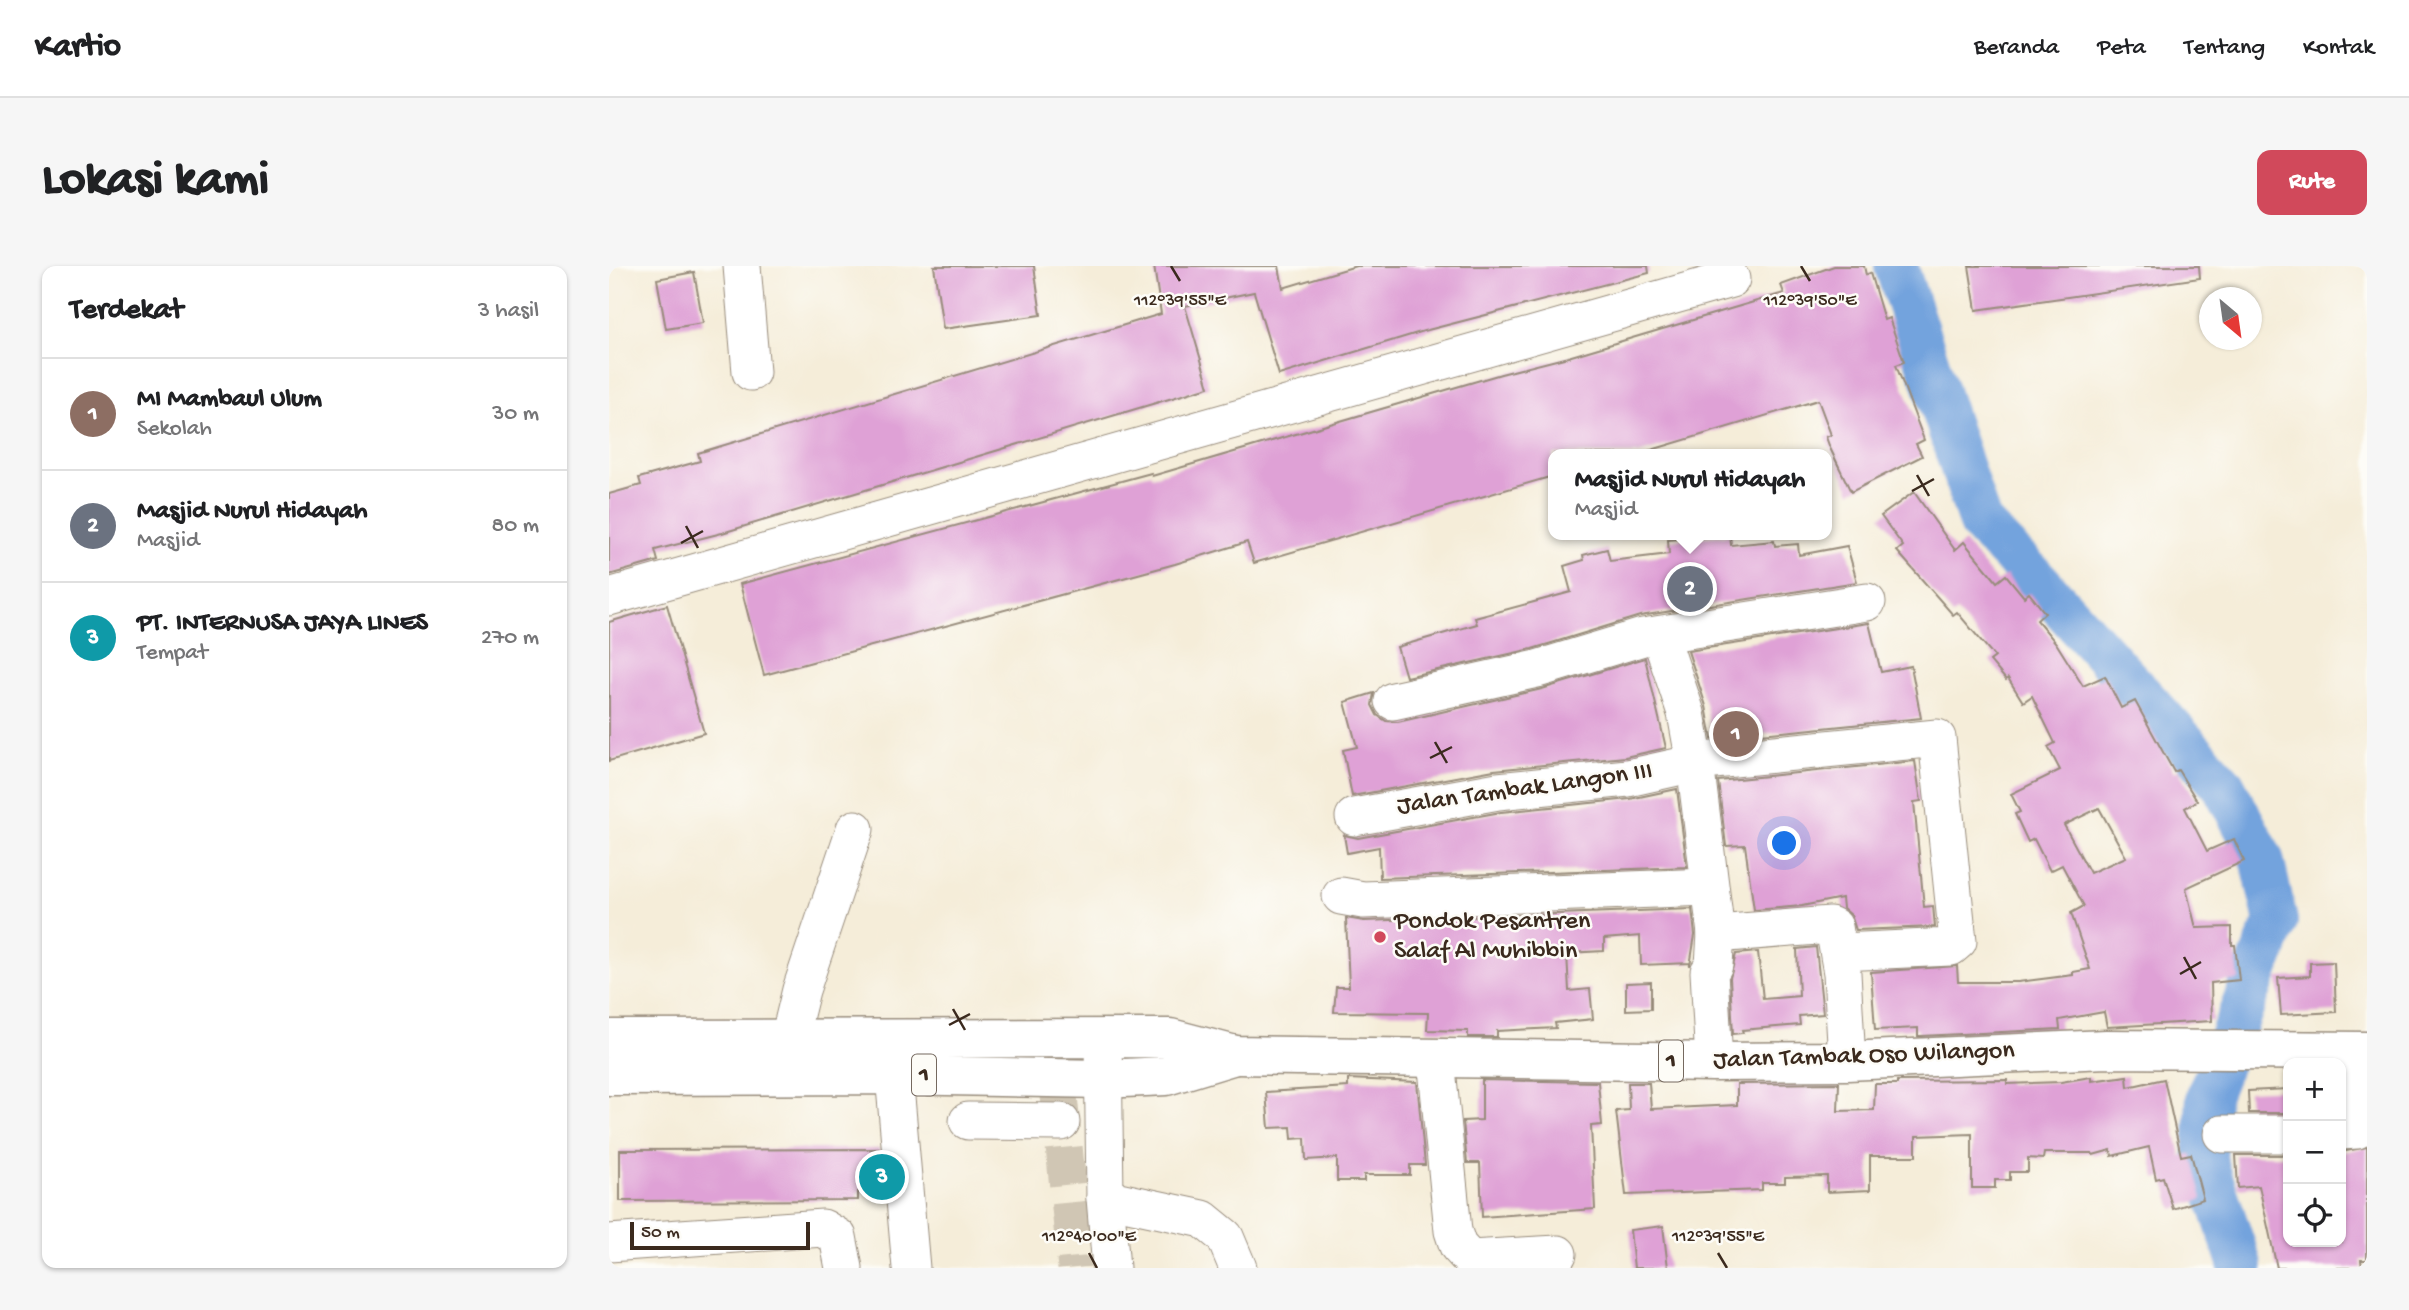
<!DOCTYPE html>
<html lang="id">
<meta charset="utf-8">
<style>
:root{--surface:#fff;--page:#f6f6f6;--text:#202124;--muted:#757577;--line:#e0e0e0;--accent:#d1495b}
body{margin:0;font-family:"Gochi Hand",sans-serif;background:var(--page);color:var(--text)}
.controls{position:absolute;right:21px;bottom:21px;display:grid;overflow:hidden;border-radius:14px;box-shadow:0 2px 5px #0004}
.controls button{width:63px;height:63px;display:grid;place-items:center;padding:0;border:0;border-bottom:2px solid var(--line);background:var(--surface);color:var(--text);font:35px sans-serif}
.compass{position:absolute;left:1590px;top:21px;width:63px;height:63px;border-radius:50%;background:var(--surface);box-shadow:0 2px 5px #0004;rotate:151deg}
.scale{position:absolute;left:21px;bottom:18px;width:180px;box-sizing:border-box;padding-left:7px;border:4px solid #3b2a1e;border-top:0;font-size:19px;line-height:24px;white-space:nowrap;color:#3b2a1e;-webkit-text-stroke:5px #fdfcf7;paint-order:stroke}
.you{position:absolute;left:1176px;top:578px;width:24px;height:24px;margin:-18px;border:5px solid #fff;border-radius:50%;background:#1a73e8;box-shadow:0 0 0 10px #1a73e833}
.badge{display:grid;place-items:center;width:46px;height:46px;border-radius:50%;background:var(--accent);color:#fff;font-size:23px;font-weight:700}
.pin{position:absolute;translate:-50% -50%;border:4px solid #fff;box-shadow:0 2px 7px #0006}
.popup{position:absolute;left:939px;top:183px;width:284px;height:91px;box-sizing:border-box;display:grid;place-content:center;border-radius:14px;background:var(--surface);filter:drop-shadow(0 2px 5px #0005);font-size:23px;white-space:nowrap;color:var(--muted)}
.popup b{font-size:26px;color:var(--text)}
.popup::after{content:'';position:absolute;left:50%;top:100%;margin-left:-14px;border:14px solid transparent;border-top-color:var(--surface)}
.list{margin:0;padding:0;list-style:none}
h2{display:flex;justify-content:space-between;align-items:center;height:91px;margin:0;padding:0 28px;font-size:30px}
h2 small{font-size:23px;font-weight:400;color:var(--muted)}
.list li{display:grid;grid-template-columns:46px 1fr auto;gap:21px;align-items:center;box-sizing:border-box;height:112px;padding:0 28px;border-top:2px solid var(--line)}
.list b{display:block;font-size:26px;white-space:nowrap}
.list p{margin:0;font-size:23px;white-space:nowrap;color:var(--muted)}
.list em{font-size:23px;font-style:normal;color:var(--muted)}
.icon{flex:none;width:38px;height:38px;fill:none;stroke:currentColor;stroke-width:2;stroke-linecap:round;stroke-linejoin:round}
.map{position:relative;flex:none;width:1758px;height:1002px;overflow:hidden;border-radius:14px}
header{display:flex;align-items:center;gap:42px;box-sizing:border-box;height:98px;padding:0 35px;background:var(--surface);border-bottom:2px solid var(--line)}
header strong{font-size:33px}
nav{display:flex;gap:38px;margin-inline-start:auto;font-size:24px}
.intro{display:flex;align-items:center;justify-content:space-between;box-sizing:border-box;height:168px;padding:0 42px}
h1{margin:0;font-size:49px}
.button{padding:18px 32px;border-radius:14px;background:var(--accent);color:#fff;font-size:24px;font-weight:700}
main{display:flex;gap:42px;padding:0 42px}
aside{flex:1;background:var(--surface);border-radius:14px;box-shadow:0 2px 5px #0004}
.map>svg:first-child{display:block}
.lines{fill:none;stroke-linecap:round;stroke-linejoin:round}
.river{stroke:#73a3dd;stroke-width:44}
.building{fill:#dfa1d6;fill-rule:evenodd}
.minor-tunnel{stroke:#d0c6b4;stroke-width:37;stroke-dasharray:37 18;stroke-linecap:butt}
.minor-casing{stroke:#988c7c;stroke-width:39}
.highway-casing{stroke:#988c7c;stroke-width:41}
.minor{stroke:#fff;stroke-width:37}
.highway{stroke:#fff;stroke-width:38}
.ticks{fill:none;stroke:#3b2a1e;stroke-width:2.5}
.poi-dot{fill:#d1495b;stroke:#fdfcf7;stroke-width:2.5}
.labels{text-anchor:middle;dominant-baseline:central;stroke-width:5;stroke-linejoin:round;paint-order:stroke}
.shield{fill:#fdfcf7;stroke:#75695f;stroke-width:2}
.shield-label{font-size:24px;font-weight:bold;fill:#3b2a1e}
.street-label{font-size:26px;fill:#3b2a1e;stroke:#fdfcf7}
.poi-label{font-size:26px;fill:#3b2a1e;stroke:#fdfcf7;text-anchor:start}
.ticks-label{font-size:18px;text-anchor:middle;fill:#3b2a1e;stroke:#fdfcf7;stroke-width:5;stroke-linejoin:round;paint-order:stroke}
</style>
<header>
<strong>Kartio</strong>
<nav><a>Beranda</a><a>Peta</a><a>Tentang</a><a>Kontak</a></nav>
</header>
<div class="intro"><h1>Lokasi kami</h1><a class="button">Rute</a></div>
<main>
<aside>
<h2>Terdekat<small>3 hasil</small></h2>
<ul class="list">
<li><span class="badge" style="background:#8d6e63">1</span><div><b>MI Mambaul Ulum</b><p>Sekolah</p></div><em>30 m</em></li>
<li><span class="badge" style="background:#6b7280">2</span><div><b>Masjid Nurul Hidayah</b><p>Masjid</p></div><em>80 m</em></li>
<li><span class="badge" style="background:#0f9aa8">3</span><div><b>PT. INTERNUSA JAYA LINES</b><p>Tempat</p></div><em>270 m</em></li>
</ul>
</aside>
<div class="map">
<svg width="1758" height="1002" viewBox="0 0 1758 1002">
<rect width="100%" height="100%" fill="#fdfcf7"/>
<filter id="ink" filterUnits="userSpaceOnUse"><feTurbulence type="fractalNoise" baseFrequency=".0143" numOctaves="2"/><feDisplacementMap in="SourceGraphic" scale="14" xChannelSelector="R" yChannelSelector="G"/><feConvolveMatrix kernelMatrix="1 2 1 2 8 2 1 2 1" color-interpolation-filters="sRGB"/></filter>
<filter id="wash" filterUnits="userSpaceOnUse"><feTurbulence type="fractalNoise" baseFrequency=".00686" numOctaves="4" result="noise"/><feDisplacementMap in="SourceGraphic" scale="28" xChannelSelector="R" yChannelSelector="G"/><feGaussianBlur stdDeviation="1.57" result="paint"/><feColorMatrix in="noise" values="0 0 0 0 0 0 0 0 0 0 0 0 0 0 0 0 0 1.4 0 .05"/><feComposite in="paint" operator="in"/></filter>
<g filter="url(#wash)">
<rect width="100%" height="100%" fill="#f5edd9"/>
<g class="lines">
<polyline class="river" points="1287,0 1371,257 1430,316 1614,519 1653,593 1667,655 1599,830 1596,894 1632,1002"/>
</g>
<g id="blocks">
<g class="building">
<polygon points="325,0 425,0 432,49 334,63"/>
<polygon points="545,0 670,0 674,22 747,0 1039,0 1040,7 815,65 670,109 645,26 576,40 600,121 113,267 46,284 49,295 0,309 0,228 32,219 30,212 91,195 89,187 552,48"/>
<polygon points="1225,0 1255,0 1257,9 1261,7 1275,54 1280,52 1295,96 1287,99 1315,174 1307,178 1313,190 1242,226 1221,182 1217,171 1222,169 1209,134 1029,188 944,188 944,210 645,297 638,276 566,298 155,409 131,318 542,207 543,210 892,108 959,91 1175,27 1172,19"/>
<polygon points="1360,0 1590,0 1591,12 1367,44"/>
<polygon points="85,6 94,57 57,63 48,13"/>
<path d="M 1305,226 L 1346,284 L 1355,276 L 1388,316 L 1397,309 L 1415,331 L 1420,327 L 1436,347 L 1428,354 L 1447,377 L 1474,420 L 1496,410 L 1512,442 L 1526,435 L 1565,506 L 1569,504 L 1588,535 L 1576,542 L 1598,585 L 1625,573 L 1635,595 L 1577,622 L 1587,662 L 1623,661 L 1623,679 L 1626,679 L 1630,714 L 1602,717 L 1603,755 L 1498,761 L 1495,746 L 1450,754 L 1451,763 L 1312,770 L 1309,770 L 1309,762 L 1266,764 L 1262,706 L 1348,700 L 1349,716 L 1409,716 L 1464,709 L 1464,706 L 1481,703 L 1462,647 L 1475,640 L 1453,599 L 1441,605 L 1425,573 L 1419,576 L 1406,548 L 1411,546 L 1402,528 L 1451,504 L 1439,481 L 1446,477 L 1423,430 L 1414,436 L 1399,412 L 1397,414 L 1381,395 L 1386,391 L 1348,346 L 1344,349 L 1288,285 L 1294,280 L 1272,250 ZM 1490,542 L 1517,591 L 1481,607 L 1455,559 Z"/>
<polygon points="1121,269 1122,279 1165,275 1166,280 1189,278 1190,289 1238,280 1248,316 1031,350 923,383 797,411 788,381 868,358 866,352 962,326 955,300 975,294 974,289 998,283 1001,295 1060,288 1059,274"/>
<polygon points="58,339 95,467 0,495 0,356"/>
<polygon points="1260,357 1272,406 1302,400 1312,452 1103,473 1097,440 1079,385"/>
<polygon points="1036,392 1057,482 1016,491 885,504 743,530 734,484 748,481 736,436 765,427 763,439 768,449 777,455 789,456 933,423"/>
<polygon points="1306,495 1312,535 1305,536 1315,641 1324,640 1326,661 1247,664 1242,649 1234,642 1233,632 1193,640 1145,644 1136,579 1117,580 1109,515"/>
<polygon points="1068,523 1078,601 771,612 770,581 738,587 735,569 749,572 892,546 1021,533"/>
<polygon points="1083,643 1086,669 1081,700 1081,697 1032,699 1031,670 995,673 995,685 958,687 960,725 981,723 984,753 946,757 947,762 888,765 888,771 859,771 859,765 818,764 819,747 725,746 727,721 740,721 737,652 755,655"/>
<polygon points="1207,681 1214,748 1190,750 1191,759 1133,764 1134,767 1124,768 1121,712 1127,688 1149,686 1154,733 1190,730 1188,683"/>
<polygon points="1725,696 1727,746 1672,749 1669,712 1701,710 1701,697"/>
<polygon points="1042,716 1042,743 1017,744 1017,717"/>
<polygon points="1518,810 1519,821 1555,813 1572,890 1582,888 1594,933 1564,943 1554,911 1547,913 1540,881 1503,890 1502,884 1484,889 1483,887 1435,887 1434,893 1419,892 1419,906 1401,906 1401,914 1386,914 1386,922 1363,922 1363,868 1307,870 1307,890 1261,890 1261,924 1218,926 1218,910 1176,911 1176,917 1153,917 1153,924 1017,929 1007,845 1020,844 1019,817 1040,817 1042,843 1128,839 1128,818 1230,817 1229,845 1265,844 1266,818 1288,818 1288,815 1398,814 1398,818 1452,816 1482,811 1482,815"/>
<polygon points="739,813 808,816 816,899 801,899 801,909 755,909 755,915 728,915 728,892 697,894 696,872 683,873 682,861 660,862 657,826 739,821"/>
<polygon points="873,814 989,816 993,859 982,860 986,943 873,951 871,897 858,897 854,855 873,854"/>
<polygon points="1679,823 1679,847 1640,847 1639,825"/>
<polygon points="1758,881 1758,994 1752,994 1753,1002 1668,1002 1650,920 1629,922 1627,889 1679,889 1679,976 1732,976 1732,886"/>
<polygon points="11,884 270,883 274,925 249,926 249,934 11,935"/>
<polygon points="1054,960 1059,1002 1025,1002 1021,964"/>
</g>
</g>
</g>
<g filter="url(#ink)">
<use href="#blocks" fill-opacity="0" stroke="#988c7c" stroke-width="2"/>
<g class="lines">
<polyline class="minor-tunnel" points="451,772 450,830 467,1002"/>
<defs>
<g id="minor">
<polyline points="133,0 142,106"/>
<polyline points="0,331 1122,13"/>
<polyline points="1051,369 1077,447 1086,497 1107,668 1105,699 1100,706 1105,796"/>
<polyline points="784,435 928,403 1034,371 1258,336"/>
<polyline points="745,551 889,525 1019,512 1095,495 1328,472 1349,675 1342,681 1231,686"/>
<polyline points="732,630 754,634 1100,621"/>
<polyline points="1107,668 1221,659 1225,661 1233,707 1238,795"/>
<polyline points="494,772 496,932"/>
<polyline points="180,773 192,724 246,563"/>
<polyline points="285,777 285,809 302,1002"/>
<polyline points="827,792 844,965 849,980 861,993 949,988"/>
<polyline points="359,855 452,856"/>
<polyline points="1732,865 1748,864 1751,861 1745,785"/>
<polyline points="1613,868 1679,868"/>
<polyline points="0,977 214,962 229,971 235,1002"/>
<polyline points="502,1002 496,932 594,953 616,971 629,1002"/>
</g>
<g id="highway">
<polyline points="0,773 561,772 626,789 1105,796 1238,795 1497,783 1758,785"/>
<polyline points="0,810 285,809 494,813 557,810 626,789"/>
</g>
</defs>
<use href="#minor" class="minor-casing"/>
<use href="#highway" class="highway-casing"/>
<use href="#minor" class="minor"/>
<use href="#highway" class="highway"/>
</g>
</g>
<path class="ticks" d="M 562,0 L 571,15M 1192,0 L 1201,15M 1308,209 L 1320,230M 1303,225 L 1325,213M 77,260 L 89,282M 72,277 L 94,265M 826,476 L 838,497M 821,492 L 843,481M 1575,691 L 1587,713M 1571,708 L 1592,696M 344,743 L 356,764M 340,759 L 361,748M 480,987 L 488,1002M 1109,987 L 1118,1002"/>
<circle class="poi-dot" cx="771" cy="671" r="7"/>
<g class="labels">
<g class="shield">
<rect x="1050" y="774.5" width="24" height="41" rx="5"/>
<rect x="303" y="788.5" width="24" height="41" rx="5"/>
</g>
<g class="shield-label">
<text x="1062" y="795">1</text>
<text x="315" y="809">1</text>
</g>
<g class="street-label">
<text transform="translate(916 524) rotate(-8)">Jalan Tambak Langon III</text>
<text transform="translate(1255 791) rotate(-2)">Jalan Tambak Oso Wilangon</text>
</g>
<g class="poi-label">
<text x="785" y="656">Pondok Pesantren<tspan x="785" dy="30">Salaf Al Muhibbin</tspan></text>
</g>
</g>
<g class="ticks-label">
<text x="571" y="39">112°39'55"E</text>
<text x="1201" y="39">112°39'50"E</text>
<text x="480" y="975">112°40'00"E</text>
<text x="1109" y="975">112°39'55"E</text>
</g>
</svg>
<div class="controls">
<button>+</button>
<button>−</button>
<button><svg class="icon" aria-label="locate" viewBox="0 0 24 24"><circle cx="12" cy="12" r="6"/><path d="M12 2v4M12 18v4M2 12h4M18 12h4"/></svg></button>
</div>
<svg class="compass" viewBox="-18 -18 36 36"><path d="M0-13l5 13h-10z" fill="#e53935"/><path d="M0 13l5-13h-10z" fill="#757577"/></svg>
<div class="scale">50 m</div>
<div class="you"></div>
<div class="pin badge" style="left:1127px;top:468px;background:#8d6e63">1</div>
<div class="pin badge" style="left:1081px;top:323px;background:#6b7280">2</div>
<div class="popup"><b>Masjid Nurul Hidayah</b>Masjid</div>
<div class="pin badge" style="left:273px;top:911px;background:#0f9aa8">3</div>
</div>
</main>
